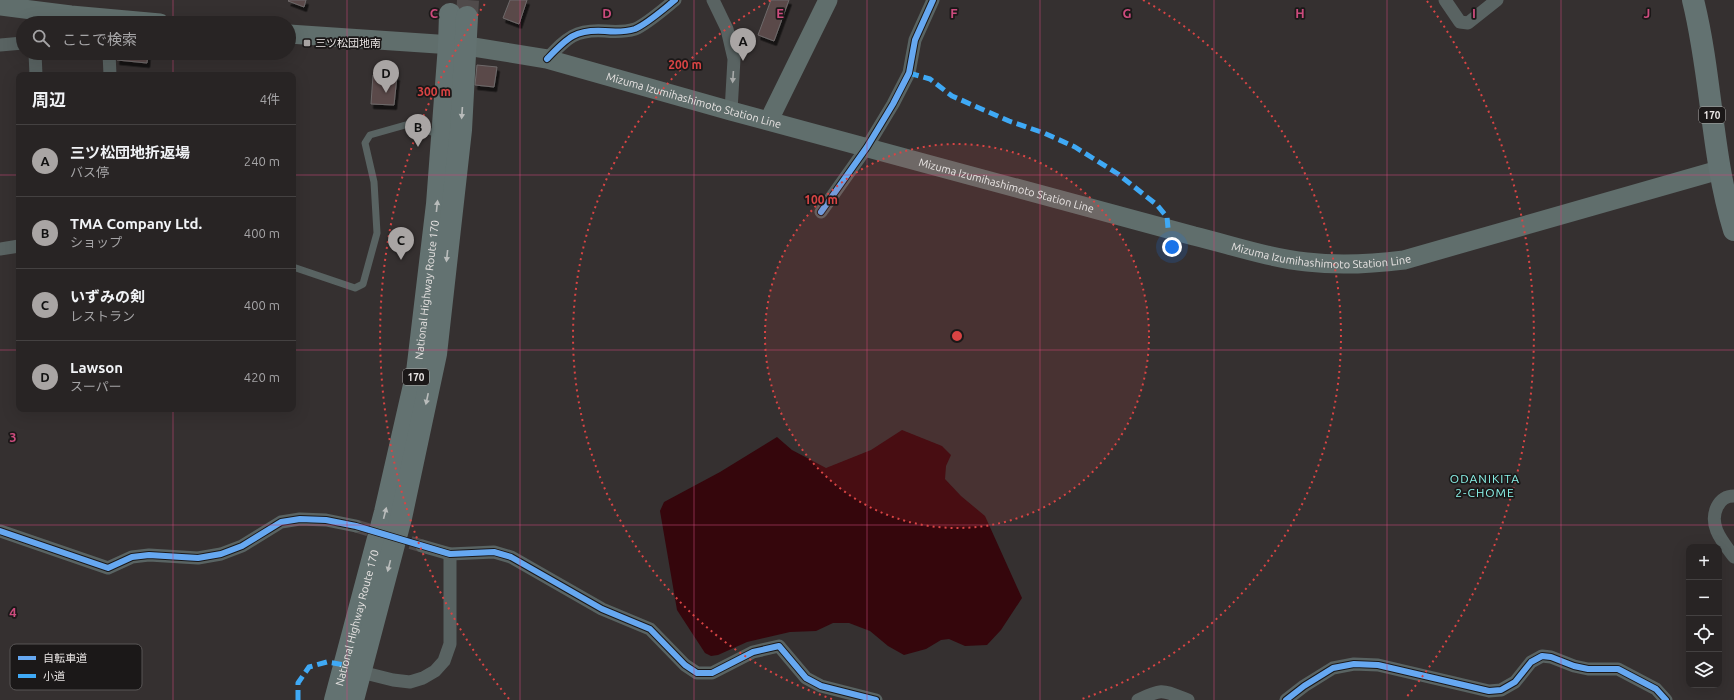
<!DOCTYPE html>
<html lang="ja">
<meta charset="utf-8">
<style>
:root{--surface:#282424;--page:#302c2c;--text:#f1f3f6;--muted:#a5a4a6;--line:#444141;--accent:#a9a5a4}
body{margin:0;font-family:Ubuntu,"Noto Sans JP",sans-serif;background:var(--page);color:var(--text)}
.controls{position:absolute;right:12px;bottom:12px;display:grid;overflow:hidden;border-radius:8px;box-shadow:0 4px 16px #0002}
.controls button{width:36px;height:36px;display:grid;place-items:center;padding:0;border:0;border-bottom:1px solid var(--line);background:var(--surface);color:var(--text);font:20px sans-serif}
.you{position:absolute;left:1172px;top:247px;width:14px;height:14px;margin:-10px;border:3px solid #fff;border-radius:50%;background:#1a73e8;box-shadow:0 0 0 6px #1a73e833}
.badge{display:grid;place-items:center;width:26px;height:26px;border-radius:50%;background:var(--accent);color:#111;font-size:13px;font-weight:700}
.pin{position:absolute;translate:-50% -33px;filter:drop-shadow(0 1px 2px #0008)}
.pin::after{content:'';position:absolute;top:21px;width:14px;height:12px;background:inherit;clip-path:polygon(0 0,100% 0,50% 100%)}
.list{margin:0;padding:0;list-style:none}
h2{display:flex;justify-content:space-between;align-items:center;height:52px;margin:0;padding:0 16px;font-size:17px}
h2 small{font-size:13px;font-weight:400;color:var(--muted)}
.list li{display:grid;grid-template-columns:26px 1fr auto;gap:12px;align-items:center;box-sizing:border-box;height:72px;padding:0 16px;border-top:1px solid var(--line)}
.list b{display:block;font-size:15px;white-space:nowrap}
.list p{margin:0;font-size:13px;white-space:nowrap;color:var(--muted)}
.list em{font-size:13px;font-style:normal;color:var(--muted)}
.icon{flex:none;width:22px;height:22px;fill:none;stroke:currentColor;stroke-width:2;stroke-linecap:round;stroke-linejoin:round}
.map{position:relative;flex:none;width:1734px;height:700px;overflow:hidden}
.search{position:absolute;background:var(--surface);box-shadow:0 4px 16px #0002;left:16px;top:16px;width:280px;height:44px;display:flex;align-items:center;gap:10px;box-sizing:border-box;padding:0 14px;border-radius:22px;color:var(--muted);font-size:15px}
.panel{position:absolute;background:var(--surface);box-shadow:0 4px 16px #0002;left:16px;top:72px;width:280px;height:340px;border-radius:8px}
.map>svg:first-child{display:block}
.water{fill:#35060c}
.building{fill:#5a494a;stroke:#6e6a6a;filter:url(#shadow)}
.lines{fill:none;stroke-linecap:round;stroke-linejoin:round}
.street-tunnel{stroke:#504b4b;stroke-width:13;stroke-dasharray:13 6;stroke-linecap:butt}
.highway-tunnel{stroke:#504b4b;stroke-width:22;stroke-dasharray:22 11;stroke-linecap:butt}
.lane{stroke:#596362;stroke-width:7}
.street{stroke:#596362;stroke-width:13}
.secondary{stroke:#606e6c;stroke-width:19}
.highway{stroke:#637271;stroke-width:22}
.quiet{stroke:#3fa9f5;stroke-width:5;stroke-dasharray:10 5;stroke-linecap:butt}
.cycleway-casing{stroke:#1b1818;stroke-width:8}
.cycleway{stroke:#66a8f1;stroke-width:6}
.oneway{fill:#a8aaa9}
.oneway2{fill:#b9bcbb}
.grid{fill:none;stroke:#cc4b7d;stroke-width:1;stroke-opacity:0.55}
.ring{fill:none;stroke:#d94444;stroke-width:2;stroke-dasharray:2 4}
.poi-dot{fill:#a9a5a4;stroke:#1b1818;stroke-width:1.5}
.labels{text-anchor:middle;dominant-baseline:central;stroke-width:3.5;stroke-linejoin:round;paint-order:stroke}
.shield{fill:#1b1818;stroke:#aaa7a6;stroke-width:1}
.shield-label{font-size:10px;font-weight:bold;fill:#e8e4e3}
.poi-label{font-size:11px;fill:#e8e4e3;stroke:#1b1818;text-anchor:start}
.street-label{font-size:11px;fill:#e8e4e3;stroke:#1b1818}
.neighbourhood-label{font-size:12px;letter-spacing:1px;fill:#8cf6ec;stroke:#1b1818}
.key{fill:#1b1818;stroke:#585555;stroke-width:1}
.key-label{font-size:11px;fill:#e8e4e3}
.grid-label{font-size:13px;text-anchor:middle;font-weight:bold;fill:#cc4b7d;stroke:#1b1818;stroke-width:3.5;stroke-linejoin:round;paint-order:stroke}
.centre{fill:#d94444;stroke:#1b1818;stroke-width:2}
.ring-label{font-size:12px;text-anchor:middle;font-weight:bold;fill:#d94444;stroke:#1b1818;stroke-width:3.5;stroke-linejoin:round;paint-order:stroke}
</style>
<div class="map">
<svg width="1734" height="700" viewBox="0 0 1734 700">
<defs>
<filter id="shadow"><feDropShadow dx="2.5" dy="4.5" stdDeviation="0" flood-color="#0009"/></filter>
</defs>
<rect width="100%" height="100%" fill="#353030"/>
<polygon class="water" points="902,430 942,446 951,455 946,466 945,479 961,496 985,516 1022,598 1001,630 987,645 965,646 949,639 941,640 926,649 904,655 888,646 870,631 849,623 833,623 816,631 790,632 747,642 718,655 711,656 705,653 677,610 660,511 664,502 720,472 777,437 792,450 826,468 871,450"/>
<g class="building">
<polygon points="289,0 306,0 304,7 288,1"/>
<polygon points="510,0 527,0 519,24 503,18"/>
<polygon points="771,0 789,0 774,41 758,35"/>
<polygon points="118,53 148,53 147,63 117,60"/>
<polygon points="477,65 497,67 494,87 475,85"/>
<polygon points="373,75 397,76 394,105 371,104"/>
</g>
<g class="lines">
<polyline class="street-tunnel" points="356,526 422,546"/>
<polyline class="highway-tunnel" points="467,17 468,0"/>
<polyline class="lane" points="293,267 355,288 363,284 377,233 374,182 365,143 370,135 409,124 440,135"/>
<g class="street">
<polyline points="713,0 727,29 734,59 731,111"/>
<polyline points="1445,0 1460,22 1468,23 1497,0"/>
<polyline points="0,45 23,43"/>
<polyline points="35,53 36,75"/>
<polyline points="109,53 110,75"/>
<path d="M 547,59 C 567,38 575,29 605,31 C 616,32 625,32 635,29 C 647,24 665,8 675,0"/>
<polyline points="821,212 867,147 893,104 909,73 915,40 933,0"/>
<polyline points="0,249 19,246"/>
<path d="M 1734,496 C 1726,496 1721,499 1717,507 C 1708,526 1723,542 1734,557"/>
<polyline points="0,531 108,568 132,557 149,555 198,558 221,554 242,546 281,522 300,519 326,520 356,526"/>
<polyline points="422,546 450,554 494,552 511,557 602,609 650,629 685,665 697,673 712,673 753,652 779,646 806,678 821,686 876,700"/>
<polyline points="361,672 393,680 410,682 423,678 435,671 444,661 450,644 450,554"/>
<path d="M 1138,700 C 1163,688 1162,690 1188,700"/>
<polyline points="1286,700 1304,686 1333,668 1354,664 1378,665 1489,691 1501,690 1515,682 1531,662 1542,656 1551,657 1574,666 1588,669 1618,669 1656,689 1666,700"/>
</g>
<g class="secondary">
<polyline points="0,6 71,15 160,23"/>
<path id="s1" d="M 289,34 L 467,46 L 547,59 L 731,111 L 1194,236 C 1231,245 1269,258 1307,262 C 1340,266 1372,264 1404,260 L 1719,170"/>
<polyline points="769,120 828,0"/>
</g>
<g class="highway">
<path d="M 1693,0 C 1712,76 1711,155 1734,230"/>
<path id="s2" d="M 335,700 L 385,512 L 417,372 L 437,204 L 449,45 L 450,14"/>
<polyline points="353,700 401,518 436,354 461,130 467,17"/>
</g>
<g class="quiet">
<polyline points="909,73 930,79 952,96 1009,121 1044,133 1075,147 1118,174 1157,205 1167,217 1168,228"/>
<polyline points="298,700 298,683 309,667 327,662 345,665"/>
</g>
<defs>
<g id="cycleway">
<path d="M 547,59 C 567,38 575,29 605,31 C 616,32 625,32 635,29 C 647,24 665,8 675,0"/>
<polyline points="821,212 867,147 893,104 909,73 915,40 933,0"/>
<polyline points="0,531 108,568 132,557 149,555 198,558 221,554 242,546 281,522 300,519 326,520 356,526 450,554 494,552 511,557 602,609 650,629 685,665 697,673 712,673 753,652 779,646 806,678 821,686 876,700"/>
<polyline points="1286,700 1304,686 1333,668 1354,664 1378,665 1489,691 1501,690 1515,682 1531,662 1542,656 1551,657 1574,666 1588,669 1618,669 1656,689 1666,700"/>
</g>
</defs>
<use href="#cycleway" class="cycleway-casing"/>
<use href="#cycleway" class="cycleway"/>
</g>
<defs><path id="oneway-solid" d="M-6-.8H1V-3.2L6.5 0L1 3.2V.8H-6Z"/></defs>
<use class="oneway" href="#oneway-solid" transform="translate(733 77) rotate(94)"/>
<g class="oneway2">
<use href="#oneway-solid" transform="translate(462 113) rotate(94)"/>
<use href="#oneway-solid" transform="translate(437 206) rotate(-84)"/>
<use href="#oneway-solid" transform="translate(447 256) rotate(96)"/>
<use href="#oneway-solid" transform="translate(427 399) rotate(102)"/>
<use href="#oneway-solid" transform="translate(385 513) rotate(-76)"/>
<use href="#oneway-solid" transform="translate(389 566) rotate(104)"/>
</g>
<path class="grid" d="M 173,0 L 173,23M 347,0 L 347,700M 520,0 L 520,700M 694,0 L 694,700M 867,0 L 867,700M 1040,0 L 1040,700M 1214,0 L 1214,700M 1387,0 L 1387,700M 1561,0 L 1561,700M 173,53 L 173,75M 0,175 L 19,175M 293,175 L 1734,175M 0,350 L 19,350M 293,350 L 1734,350M 173,409 L 173,700M 0,525 L 1734,525"/>
<circle cx="957" cy="336" r="192" fill="#d94444" fill-opacity=".12"/>
<g class="ring">
<circle cx="957" cy="336" r="192"/>
<path d="M832 699A384 384 0 0 1 771 0M1143 0A384 384 0 0 1 1082 699"/>
<path d="M509 699A577 577 0 0 1 487 1M1427 1A577 577 0 0 1 1405 699"/>
</g>
<rect class="poi-dot" x="303" y="39" width="8" height="8" rx="2"/>
<g class="labels">
<g class="shield">
<rect x="1699" y="107" width="26" height="16" rx="3"/>
<rect x="403" y="369" width="26" height="16" rx="3"/>
</g>
<g class="shield-label">
<text x="1712" y="115">170</text>
<text x="416" y="377">170</text>
</g>
<g class="poi-label">
<text x="315" y="43">三ツ松団地南</text>
</g>
<g class="street-label">
<text stroke="none"><textPath href="#s1" startOffset="412">Mizuma Izumihashimoto Station Line</textPath></text>
<text stroke="none"><textPath href="#s1" startOffset="736">Mizuma Izumihashimoto Station Line</textPath></text>
<text stroke="none"><textPath href="#s1" startOffset="1060">Mizuma Izumihashimoto Station Line</textPath></text>
<text stroke="none"><textPath href="#s2" startOffset="421">National Highway Route 170</textPath></text>
<text stroke="none"><textPath href="#s2" startOffset="85">National Highway Route 170</textPath></text>
</g>
<g class="neighbourhood-label">
<text x="1485" y="478">ODANIKITA<tspan x="1485" dy="14">2-CHOME</tspan></text>
</g>
</g>
<rect x="10" y="644" width="132" height="46" rx="6" class="key"/>
<rect x="18" y="656" width="18" height="4" fill="#66a8f1"/>
<rect x="18" y="674" width="18" height="4" fill="#3fa9f5"/>
<g class="key-label">
<text x="43" y="662">自転車道</text>
<text x="43" y="680">小道</text>
</g>
<g class="grid-label">
<text x="434" y="18">C</text>
<text x="607" y="18">D</text>
<text x="780" y="18">E</text>
<text x="954" y="18">F</text>
<text x="1127" y="18">G</text>
<text x="1300" y="18">H</text>
<text x="1474" y="18">I</text>
<text x="1647" y="18">J</text>
<text x="13" y="442">3</text>
<text x="13" y="617">4</text>
</g>
<circle cx="957" cy="336" r="6" class="centre"/>
<g class="ring-label">
<text x="685" y="69">200 m</text>
<text x="434" y="96">300 m</text>
<text x="821" y="204">100 m</text>
</g>
</svg>
<div class="controls">
<button>+</button>
<button>−</button>
<button><svg class="icon" aria-label="locate" viewBox="0 0 24 24"><circle cx="12" cy="12" r="6"/><path d="M12 2v4M12 18v4M2 12h4M18 12h4"/></svg></button>
<button><svg class="icon" aria-label="layers" viewBox="0 0 24 24"><path d="M12 4l9 5-9 5-9-5zM3 14l9 5 9-5"/></svg></button>
</div>
<div class="you"></div>
<div class="pin badge" style="left:743px;top:61px">A</div>
<div class="pin badge" style="left:418px;top:147px">B</div>
<div class="pin badge" style="left:401px;top:260px">C</div>
<div class="pin badge" style="left:386px;top:93px">D</div>
<div class="search"><svg class="icon" aria-label="search" viewBox="0 0 24 24"><circle cx="10" cy="10" r="6"/><path d="M15 15l6 6"/></svg>ここで検索</div>
<section class="panel">
<h2>周辺<small>4件</small></h2>
<ul class="list">
<li><span class="badge">A</span><div><b>三ツ松団地折返場</b><p>バス停</p></div><em>240 m</em></li>
<li><span class="badge">B</span><div><b>TMA Company Ltd.</b><p>ショップ</p></div><em>400 m</em></li>
<li><span class="badge">C</span><div><b>いずみの剣</b><p>レストラン</p></div><em>400 m</em></li>
<li><span class="badge">D</span><div><b>Lawson</b><p>スーパー</p></div><em>420 m</em></li>
</ul>
</section>
</div>
